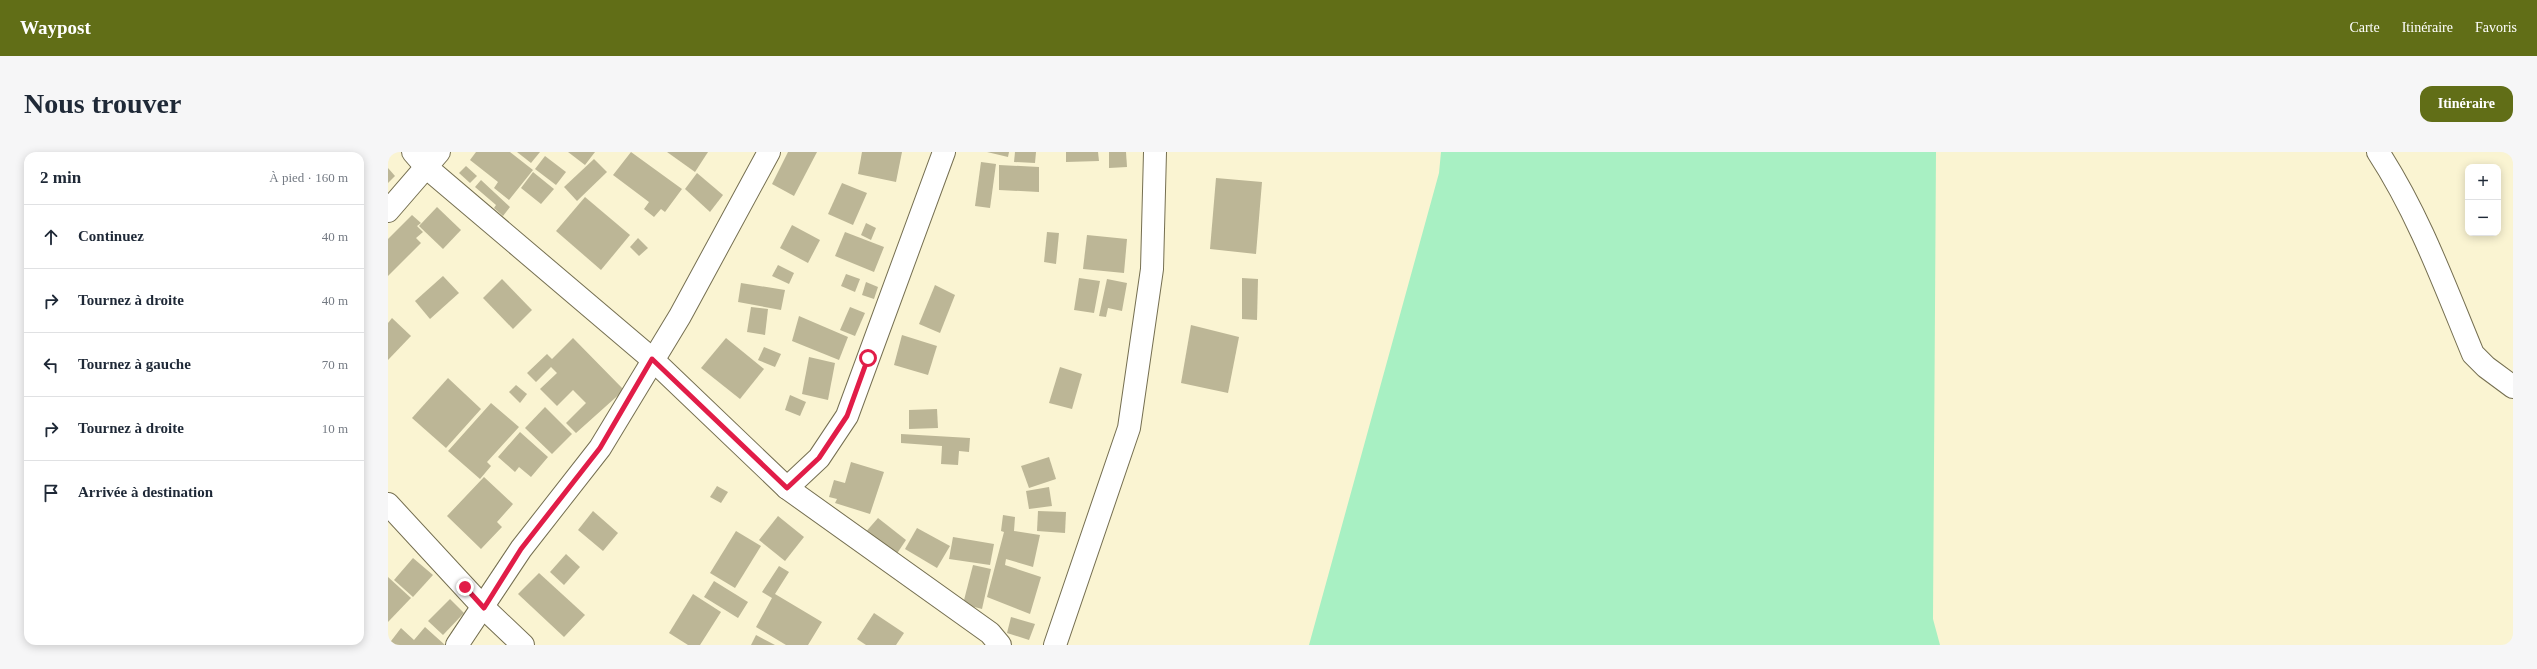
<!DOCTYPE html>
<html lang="fr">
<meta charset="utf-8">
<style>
:root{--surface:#fff;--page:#f6f6f7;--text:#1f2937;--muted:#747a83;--line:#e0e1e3;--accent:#616e17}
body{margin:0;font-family:Georgia,serif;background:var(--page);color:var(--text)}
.controls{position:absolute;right:12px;top:12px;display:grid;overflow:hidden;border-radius:8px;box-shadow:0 2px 10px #0003}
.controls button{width:36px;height:36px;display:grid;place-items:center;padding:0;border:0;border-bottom:1px solid var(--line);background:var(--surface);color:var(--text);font:20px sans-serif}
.stop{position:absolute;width:12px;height:12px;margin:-9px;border:3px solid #e11d48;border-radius:50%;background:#fff}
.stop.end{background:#e11d48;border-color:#fff;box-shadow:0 1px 4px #0008}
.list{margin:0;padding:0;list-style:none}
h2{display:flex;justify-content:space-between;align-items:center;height:52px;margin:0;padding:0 16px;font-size:17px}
h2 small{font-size:13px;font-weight:400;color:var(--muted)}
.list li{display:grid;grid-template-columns:26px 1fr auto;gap:12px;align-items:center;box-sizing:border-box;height:64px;padding:0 16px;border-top:1px solid var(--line)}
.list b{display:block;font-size:15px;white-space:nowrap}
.list em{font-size:13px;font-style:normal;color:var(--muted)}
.icon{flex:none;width:22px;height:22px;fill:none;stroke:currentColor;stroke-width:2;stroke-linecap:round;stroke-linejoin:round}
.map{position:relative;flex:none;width:2125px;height:493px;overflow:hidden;border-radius:12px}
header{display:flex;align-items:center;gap:24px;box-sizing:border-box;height:56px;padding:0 20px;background:var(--accent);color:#fff}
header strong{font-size:19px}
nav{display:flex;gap:22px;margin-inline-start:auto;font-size:14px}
.intro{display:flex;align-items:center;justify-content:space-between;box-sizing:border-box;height:96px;padding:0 24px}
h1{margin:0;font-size:28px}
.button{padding:10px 18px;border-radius:12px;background:var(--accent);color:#fff;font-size:14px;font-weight:700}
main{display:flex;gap:24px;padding:0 24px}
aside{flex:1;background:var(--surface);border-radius:12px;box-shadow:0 2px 10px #0003}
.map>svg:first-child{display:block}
.green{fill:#a8f0c3}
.building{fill:#bcb696}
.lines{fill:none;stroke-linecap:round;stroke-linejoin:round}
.minor-casing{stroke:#756f51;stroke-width:24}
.minor{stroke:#fff;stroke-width:22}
.route{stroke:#e11d48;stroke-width:5}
</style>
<header>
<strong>Waypost</strong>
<nav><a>Carte</a><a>Itinéraire</a><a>Favoris</a></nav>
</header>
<div class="intro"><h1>Nous trouver</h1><a class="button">Itinéraire</a></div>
<main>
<aside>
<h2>2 min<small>À pied · 160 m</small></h2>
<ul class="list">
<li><svg class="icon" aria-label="ahead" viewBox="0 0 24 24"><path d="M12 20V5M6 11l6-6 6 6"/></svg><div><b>Continuez</b></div><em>40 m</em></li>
<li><svg class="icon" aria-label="right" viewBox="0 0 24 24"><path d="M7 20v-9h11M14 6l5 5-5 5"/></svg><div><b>Tournez à droite</b></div><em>40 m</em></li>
<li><svg class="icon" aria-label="left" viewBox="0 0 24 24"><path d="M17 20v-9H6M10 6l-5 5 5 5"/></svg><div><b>Tournez à gauche</b></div><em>70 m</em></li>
<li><svg class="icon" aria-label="right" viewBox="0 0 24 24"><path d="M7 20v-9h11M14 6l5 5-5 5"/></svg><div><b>Tournez à droite</b></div><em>10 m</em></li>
<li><svg class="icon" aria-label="arrive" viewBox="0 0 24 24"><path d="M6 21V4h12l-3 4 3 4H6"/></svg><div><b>Arrivée à destination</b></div></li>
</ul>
</aside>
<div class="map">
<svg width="2125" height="493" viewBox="0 0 2125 493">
<rect width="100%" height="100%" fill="#faf4d2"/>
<polygon class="green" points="1053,0 1548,0 1545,467 1552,493 921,493 1051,21"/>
<g class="building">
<polygon points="88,0 122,0 145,18 121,48 106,36 110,30 82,8"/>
<polygon points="129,0 152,0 143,11"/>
<polygon points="180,0 207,0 197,13"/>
<polygon points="243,0 294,37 277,60 273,57 266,65 256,57 261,50 225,23"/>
<polygon points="279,0 320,0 307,20"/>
<polygon points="400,0 429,0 406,44 384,32"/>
<polygon points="474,0 514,0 508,30 470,22"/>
<polygon points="599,0 621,0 620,5"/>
<polygon points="627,0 648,0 647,11 626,10"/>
<polygon points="678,0 710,0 711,9 678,10"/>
<polygon points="721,0 738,0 739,15 721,16"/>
<polygon points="157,4 178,20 168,33 147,17"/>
<polygon points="206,7 219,20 189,49 176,35"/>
<polygon points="593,10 608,12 602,56 587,54"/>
<polygon points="611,13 651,15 651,40 611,38"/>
<polygon points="78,14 89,24 82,31 71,21"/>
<polygon points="0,16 7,24 0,31"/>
<polygon points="145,20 166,37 153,52 133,36"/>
<polygon points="309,21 335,43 322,60 297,37"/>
<polygon points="828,26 874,30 868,102 822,97"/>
<polygon points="93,28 122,55 115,64 106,56 108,53 87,35"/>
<polygon points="454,31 479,41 465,73 440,62"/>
<polygon points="197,45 242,83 213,118 168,79"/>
<polygon points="49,55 73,78 55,97 31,74"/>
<polygon points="24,63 33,71 29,74 35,80 28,86 33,91 0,124 0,87"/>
<polygon points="478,71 488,76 483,88 473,83"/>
<polygon points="404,73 432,88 420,111 392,96"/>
<polygon points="457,80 496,95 486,120 447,104"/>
<polygon points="659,80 671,81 668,112 656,110"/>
<polygon points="699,83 739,87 736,121 695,117"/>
<polygon points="250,86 260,96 251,104 242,95"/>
<polygon points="390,113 406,121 401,132 384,124"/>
<polygon points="458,122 472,127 467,140 453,134"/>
<polygon points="55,124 71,141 42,167 27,149"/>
<polygon points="691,126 712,129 706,161 686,158"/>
<polygon points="854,126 870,127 869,168 854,167"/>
<polygon points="114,127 144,158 125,177 95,146"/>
<polygon points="719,127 739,131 734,159 720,156 718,165 711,164"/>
<polygon points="478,130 490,135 486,147 474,143"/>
<polygon points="353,131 397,138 393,158 350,150"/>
<polygon points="547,133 567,143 552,181 531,172"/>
<polygon points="363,155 380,157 377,183 359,180"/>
<polygon points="462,155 477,161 467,184 452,178"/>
<polygon points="411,164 460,185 451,208 404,189"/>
<polygon points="4,166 23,184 0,208 0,171"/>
<polygon points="803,173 851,185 840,241 793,231"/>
<polygon points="514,183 549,194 540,223 506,213"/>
<polygon points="185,186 236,238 188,281 178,271 198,251 185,238 169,254 152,237 169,221 163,215 148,230 139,221 159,202 164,207"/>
<polygon points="338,186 376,217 352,247 313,216"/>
<polygon points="376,195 393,202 387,215 370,208"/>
<polygon points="421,205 447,211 440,248 414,242"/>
<polygon points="672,215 694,222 684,257 661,251"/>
<polygon points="60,226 93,257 58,296 24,266"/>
<polygon points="128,233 139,242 132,251 121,240"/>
<polygon points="402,243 418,250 412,264 397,258"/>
<polygon points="103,251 131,275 99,310 103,314 92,327 60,299"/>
<polygon points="157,255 184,282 164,302 137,276"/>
<polygon points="549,257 550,276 521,277 521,258"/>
<polygon points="132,280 160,305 143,325 131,315 127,320 110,305"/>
<polygon points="513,282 582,286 581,300 571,299 570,313 553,312 554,294 513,291"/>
<polygon points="661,305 668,327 641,336 633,314"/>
<polygon points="463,310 496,320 482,362 447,351 449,347 441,345 446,328 457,331"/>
<polygon points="96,325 125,352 109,370 114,375 93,397 59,364"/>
<polygon points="329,334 340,340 333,351 322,345"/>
<polygon points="661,335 664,354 641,357 638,339"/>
<polygon points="205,359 230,381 215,399 190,378"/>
<polygon points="650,359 678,360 677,381 649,379"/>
<polygon points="615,363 627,365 626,379 652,383 645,415 618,407 617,413 653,425 642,462 599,445 616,380 613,379"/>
<polygon points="390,364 416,385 397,409 371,388"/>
<polygon points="490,366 518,388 506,406 476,382"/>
<polygon points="529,376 562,394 549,416 517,397"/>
<polygon points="348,379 373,394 347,436 322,421"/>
<polygon points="565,385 606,392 602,413 561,407"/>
<polygon points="178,402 192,415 176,433 162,420"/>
<polygon points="25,406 45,423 25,445 6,428"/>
<polygon points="585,413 603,417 594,457 575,452"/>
<polygon points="391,414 401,420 387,442 434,470 420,493 398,493 368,475 384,446 374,440"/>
<polygon points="151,421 197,463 176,485 130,442"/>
<polygon points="0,425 23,446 0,470"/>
<polygon points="326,429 360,450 350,466 316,445"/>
<polygon points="305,442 333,460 312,493 300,493 281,481"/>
<polygon points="62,447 76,461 55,483 40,469"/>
<polygon points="486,461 516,481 508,493 478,493 469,487"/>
<polygon points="623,465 647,472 641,488 619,481"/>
<polygon points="37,475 57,493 0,493 13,476 26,488"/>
<polygon points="368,483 387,493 363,493"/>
</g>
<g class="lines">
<defs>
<g id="minor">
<polyline points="25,0 38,15 264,207 399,336 602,481 612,493"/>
<path d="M 1990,0 C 2031,63 2056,132 2085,202 L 2098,215 L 2125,235"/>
<polyline points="0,59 51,0"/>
<polyline points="399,336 431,306 459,264 556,0"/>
<polyline points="0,352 96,456 135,493"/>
<polyline points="69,493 133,397 212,296 292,164 381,0"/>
<polyline points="667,493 741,276 764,117 767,0"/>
</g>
</defs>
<use href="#minor" class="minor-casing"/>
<use href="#minor" class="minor"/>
</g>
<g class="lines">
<polyline class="route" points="77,435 96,456 133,397 212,296 264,207 399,336 431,306 459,264 480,206"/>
</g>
</svg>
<div class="controls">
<button>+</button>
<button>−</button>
</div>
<div class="stop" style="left:480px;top:206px"></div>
<div class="stop end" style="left:77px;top:435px"></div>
</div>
</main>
